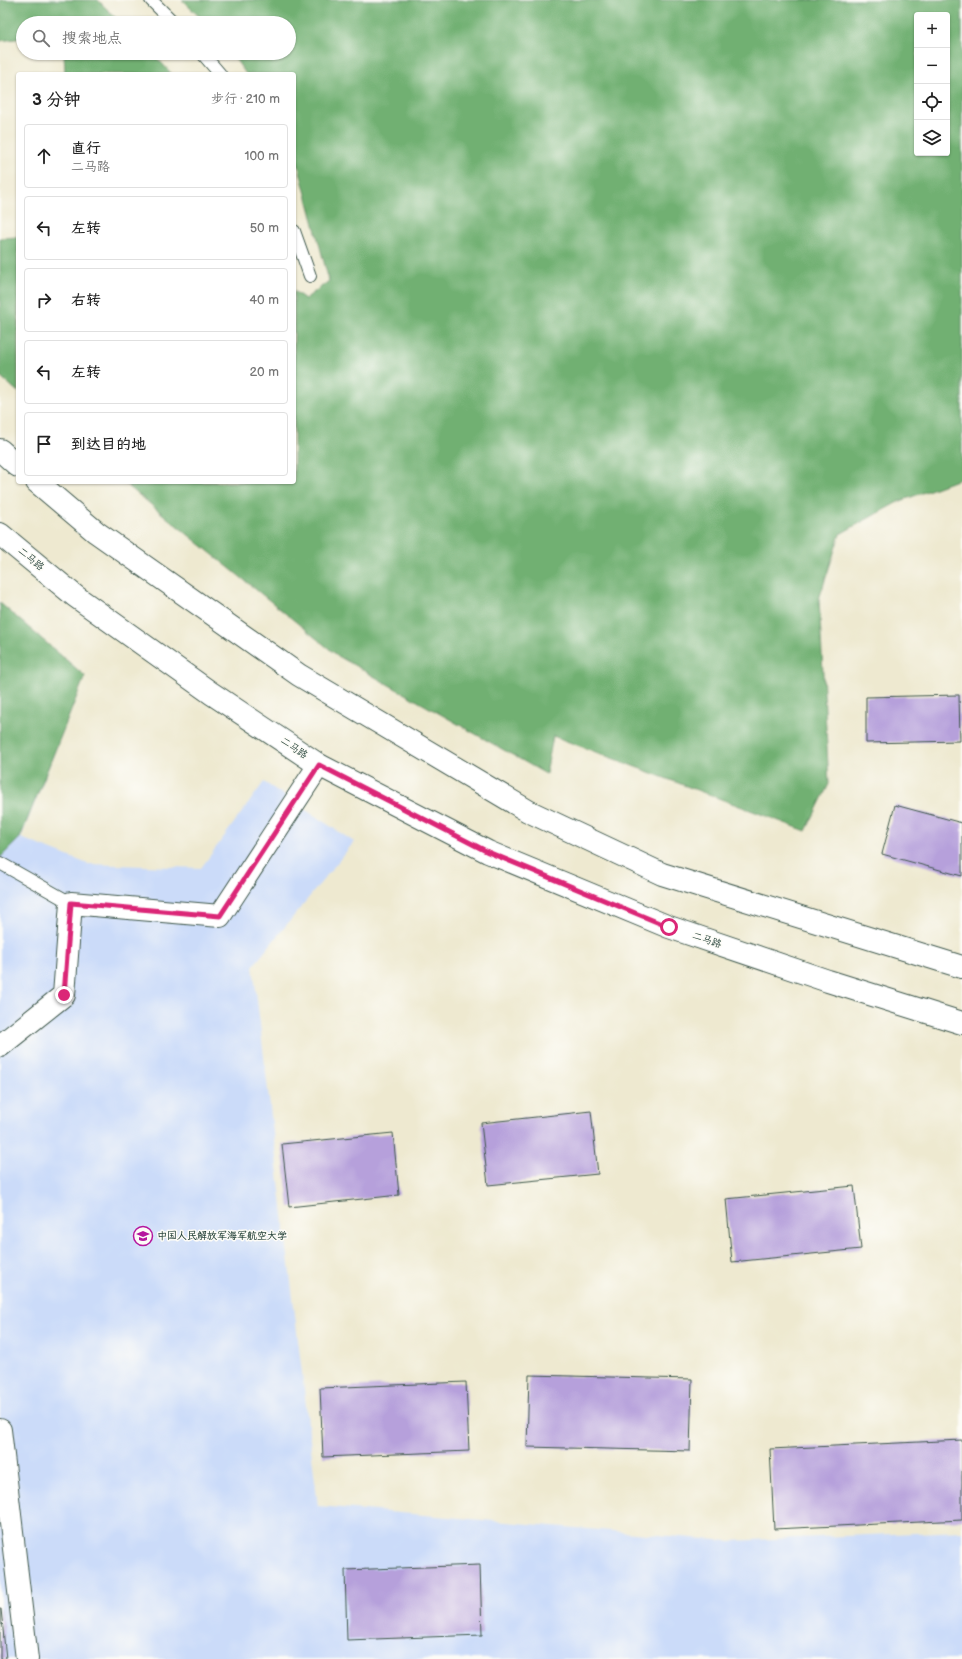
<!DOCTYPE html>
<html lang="zh">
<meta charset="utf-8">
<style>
:root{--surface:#fff;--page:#f6f6f6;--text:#222;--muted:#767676;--line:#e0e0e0}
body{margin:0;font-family:"Balsamiq Sans","LXGW WenKai TC",sans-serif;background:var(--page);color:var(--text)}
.controls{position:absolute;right:12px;top:12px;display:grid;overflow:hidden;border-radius:4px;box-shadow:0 1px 3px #0004}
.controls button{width:36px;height:36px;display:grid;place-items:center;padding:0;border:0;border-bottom:1px solid var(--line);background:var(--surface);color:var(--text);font:20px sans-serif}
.stop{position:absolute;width:12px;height:12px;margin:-9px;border:3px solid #db2777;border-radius:50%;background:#fff}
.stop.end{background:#db2777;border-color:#fff;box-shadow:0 1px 4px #0008}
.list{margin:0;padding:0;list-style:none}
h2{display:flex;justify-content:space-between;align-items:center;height:52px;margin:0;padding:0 16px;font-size:17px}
h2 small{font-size:13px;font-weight:400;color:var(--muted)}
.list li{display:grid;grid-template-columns:26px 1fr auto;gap:12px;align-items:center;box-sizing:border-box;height:64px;margin:0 8px 8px;padding:0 8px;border:1px solid var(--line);border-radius:4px}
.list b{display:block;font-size:15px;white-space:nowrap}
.list p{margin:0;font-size:13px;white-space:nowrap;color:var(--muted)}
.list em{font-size:13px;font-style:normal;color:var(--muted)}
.icon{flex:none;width:22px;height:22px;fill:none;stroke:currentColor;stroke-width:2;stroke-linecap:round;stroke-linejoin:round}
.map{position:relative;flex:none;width:962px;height:1659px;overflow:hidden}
.search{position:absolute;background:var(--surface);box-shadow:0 1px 3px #0004;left:16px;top:16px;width:280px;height:44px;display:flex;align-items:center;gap:10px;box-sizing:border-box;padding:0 14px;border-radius:22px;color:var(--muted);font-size:15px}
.panel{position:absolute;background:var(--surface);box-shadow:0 1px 3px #0004;left:16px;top:72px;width:280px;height:412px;border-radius:4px}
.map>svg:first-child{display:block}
.built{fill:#cbdbf9}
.forest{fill:#71b072;stroke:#487653;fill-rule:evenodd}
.building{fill:#b6a0db}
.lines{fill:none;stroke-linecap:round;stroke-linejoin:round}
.service-casing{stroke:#3e574b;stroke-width:14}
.minor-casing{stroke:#3e574b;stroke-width:24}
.primary-casing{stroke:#3e574b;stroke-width:24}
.service{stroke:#fff;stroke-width:12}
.minor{stroke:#fff;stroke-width:22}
.primary{stroke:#fff;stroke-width:22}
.route{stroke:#db2777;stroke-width:5}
.labels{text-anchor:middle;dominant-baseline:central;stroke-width:3;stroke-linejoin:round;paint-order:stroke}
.street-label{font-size:10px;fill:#1f3d34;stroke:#fdfcf7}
.poi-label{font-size:10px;font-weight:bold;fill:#1f3d34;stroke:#fdfcf7;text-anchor:start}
</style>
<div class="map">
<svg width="962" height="1659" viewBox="0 0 962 1659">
<rect width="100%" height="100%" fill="#fdfcf7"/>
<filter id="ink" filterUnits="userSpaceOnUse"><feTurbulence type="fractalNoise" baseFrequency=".025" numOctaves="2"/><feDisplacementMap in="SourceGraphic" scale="8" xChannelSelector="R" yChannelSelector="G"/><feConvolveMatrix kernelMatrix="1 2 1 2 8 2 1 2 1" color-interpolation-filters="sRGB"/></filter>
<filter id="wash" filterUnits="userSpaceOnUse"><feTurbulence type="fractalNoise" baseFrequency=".012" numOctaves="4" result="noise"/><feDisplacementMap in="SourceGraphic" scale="16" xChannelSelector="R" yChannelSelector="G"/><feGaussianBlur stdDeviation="0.9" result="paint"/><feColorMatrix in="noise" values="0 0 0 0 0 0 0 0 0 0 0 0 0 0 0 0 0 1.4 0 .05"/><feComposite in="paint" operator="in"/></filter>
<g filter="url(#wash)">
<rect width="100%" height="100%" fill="#eee9d0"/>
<polygon class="built" points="0,603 85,676 21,838 88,864 201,868 264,782 354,842 253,966 318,1506 728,1541 962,1531 962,1659 0,1659"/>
<g class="forest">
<polygon points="0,0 98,0 121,23 23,23 23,38 0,41"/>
<path d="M 182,0 L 962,0 L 962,478 L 898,502 L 840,534 L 819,599 L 829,784 L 806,831 L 553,736 L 546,774 L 338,656 L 123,482 L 294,482 L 294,291 L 305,299 L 329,281 L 294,149 L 294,74 L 246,74 L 231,53 L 289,53 L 289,23 L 206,23 ZM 917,15 L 947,15 L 947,153 L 917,153 Z"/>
<polygon points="64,53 152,53 172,74 65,74"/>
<polygon points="18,237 18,392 0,376 0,238"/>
<polygon points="0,603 85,676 20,838 0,858"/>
</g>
<g id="blocks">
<g class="building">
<polygon points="959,695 960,741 866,743 866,697"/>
<polygon points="895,805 962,823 962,876 882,854"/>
<polygon points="591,1111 598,1174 488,1185 481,1123"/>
<polygon points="393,1133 399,1195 289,1207 282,1144"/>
<polygon points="854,1186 861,1249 732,1262 726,1199"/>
<polygon points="529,1375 692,1379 690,1451 527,1447"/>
<polygon points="466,1382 469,1451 323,1457 320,1388"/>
<polygon points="962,1440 962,1520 774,1529 770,1449"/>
<polygon points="480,1565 482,1635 347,1640 345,1570"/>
<polygon points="0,1609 1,1609 6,1659 0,1659"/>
</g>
</g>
</g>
<g filter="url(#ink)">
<use href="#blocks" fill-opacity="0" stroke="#3e574b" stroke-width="1"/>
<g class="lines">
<defs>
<g id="service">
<polyline points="151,0 174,23"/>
<polyline points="202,53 220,74"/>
<polyline points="294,231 310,276"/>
<polyline points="0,863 71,903"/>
</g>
<g id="minor">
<polyline points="0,1046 64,995 71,903 220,916 319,765"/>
<polyline points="0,1430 27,1659"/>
</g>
<g id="primary">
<polyline points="0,450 18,466"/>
<polyline points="37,482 96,532 299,675 528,811 662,874 962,967"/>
<polyline points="0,534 75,596 211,693 319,765 488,852 669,927 828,981 962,1023"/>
</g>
</defs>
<use href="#service" class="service-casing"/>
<use href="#minor" class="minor-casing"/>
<use href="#primary" class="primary-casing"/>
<use href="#service" class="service"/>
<use href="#minor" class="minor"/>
<use href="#primary" class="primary"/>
</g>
</g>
<g class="lines" filter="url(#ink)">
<polyline class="route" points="64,995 71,903 220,916 319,765 488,852 669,927"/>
</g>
<defs>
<symbol id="university-ring" viewBox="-11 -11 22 22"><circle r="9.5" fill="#fdfcf7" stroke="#b5179e" stroke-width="1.5"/><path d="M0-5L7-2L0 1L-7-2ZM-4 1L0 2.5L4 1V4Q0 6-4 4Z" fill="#b5179e"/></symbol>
</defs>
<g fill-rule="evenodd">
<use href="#university-ring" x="132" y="1225" width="22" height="22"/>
</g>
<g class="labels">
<g class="street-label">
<text transform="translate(31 559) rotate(40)">二马路</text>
<text transform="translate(294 748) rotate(34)">二马路</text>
<text transform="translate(707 940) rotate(19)">二马路</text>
</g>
<g class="poi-label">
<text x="157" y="1236">中国人民解放军海军航空大学</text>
</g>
</g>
</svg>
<div class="controls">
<button>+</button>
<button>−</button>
<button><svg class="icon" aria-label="locate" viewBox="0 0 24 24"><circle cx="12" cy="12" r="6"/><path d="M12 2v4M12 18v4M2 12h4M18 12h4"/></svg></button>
<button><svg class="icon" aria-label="layers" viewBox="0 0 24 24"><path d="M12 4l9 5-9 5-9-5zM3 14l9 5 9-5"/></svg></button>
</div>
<div class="stop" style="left:669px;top:927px"></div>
<div class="stop end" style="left:64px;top:995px"></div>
<div class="search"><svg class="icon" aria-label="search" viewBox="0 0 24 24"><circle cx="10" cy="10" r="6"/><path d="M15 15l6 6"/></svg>搜索地点</div>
<section class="panel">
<h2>3 分钟<small>步行 · 210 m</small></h2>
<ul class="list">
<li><svg class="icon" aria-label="ahead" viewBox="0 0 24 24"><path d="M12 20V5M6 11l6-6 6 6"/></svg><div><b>直行</b><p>二马路</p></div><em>100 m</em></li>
<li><svg class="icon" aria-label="left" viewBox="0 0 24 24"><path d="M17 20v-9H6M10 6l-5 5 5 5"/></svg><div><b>左转</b></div><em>50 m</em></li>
<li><svg class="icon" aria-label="right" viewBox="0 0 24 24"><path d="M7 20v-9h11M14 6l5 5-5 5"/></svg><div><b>右转</b></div><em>40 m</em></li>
<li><svg class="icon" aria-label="left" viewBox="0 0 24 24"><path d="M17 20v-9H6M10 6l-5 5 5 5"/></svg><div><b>左转</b></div><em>20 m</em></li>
<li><svg class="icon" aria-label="arrive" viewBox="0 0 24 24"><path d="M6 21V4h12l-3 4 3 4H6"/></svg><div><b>到达目的地</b></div></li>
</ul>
</section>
</div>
